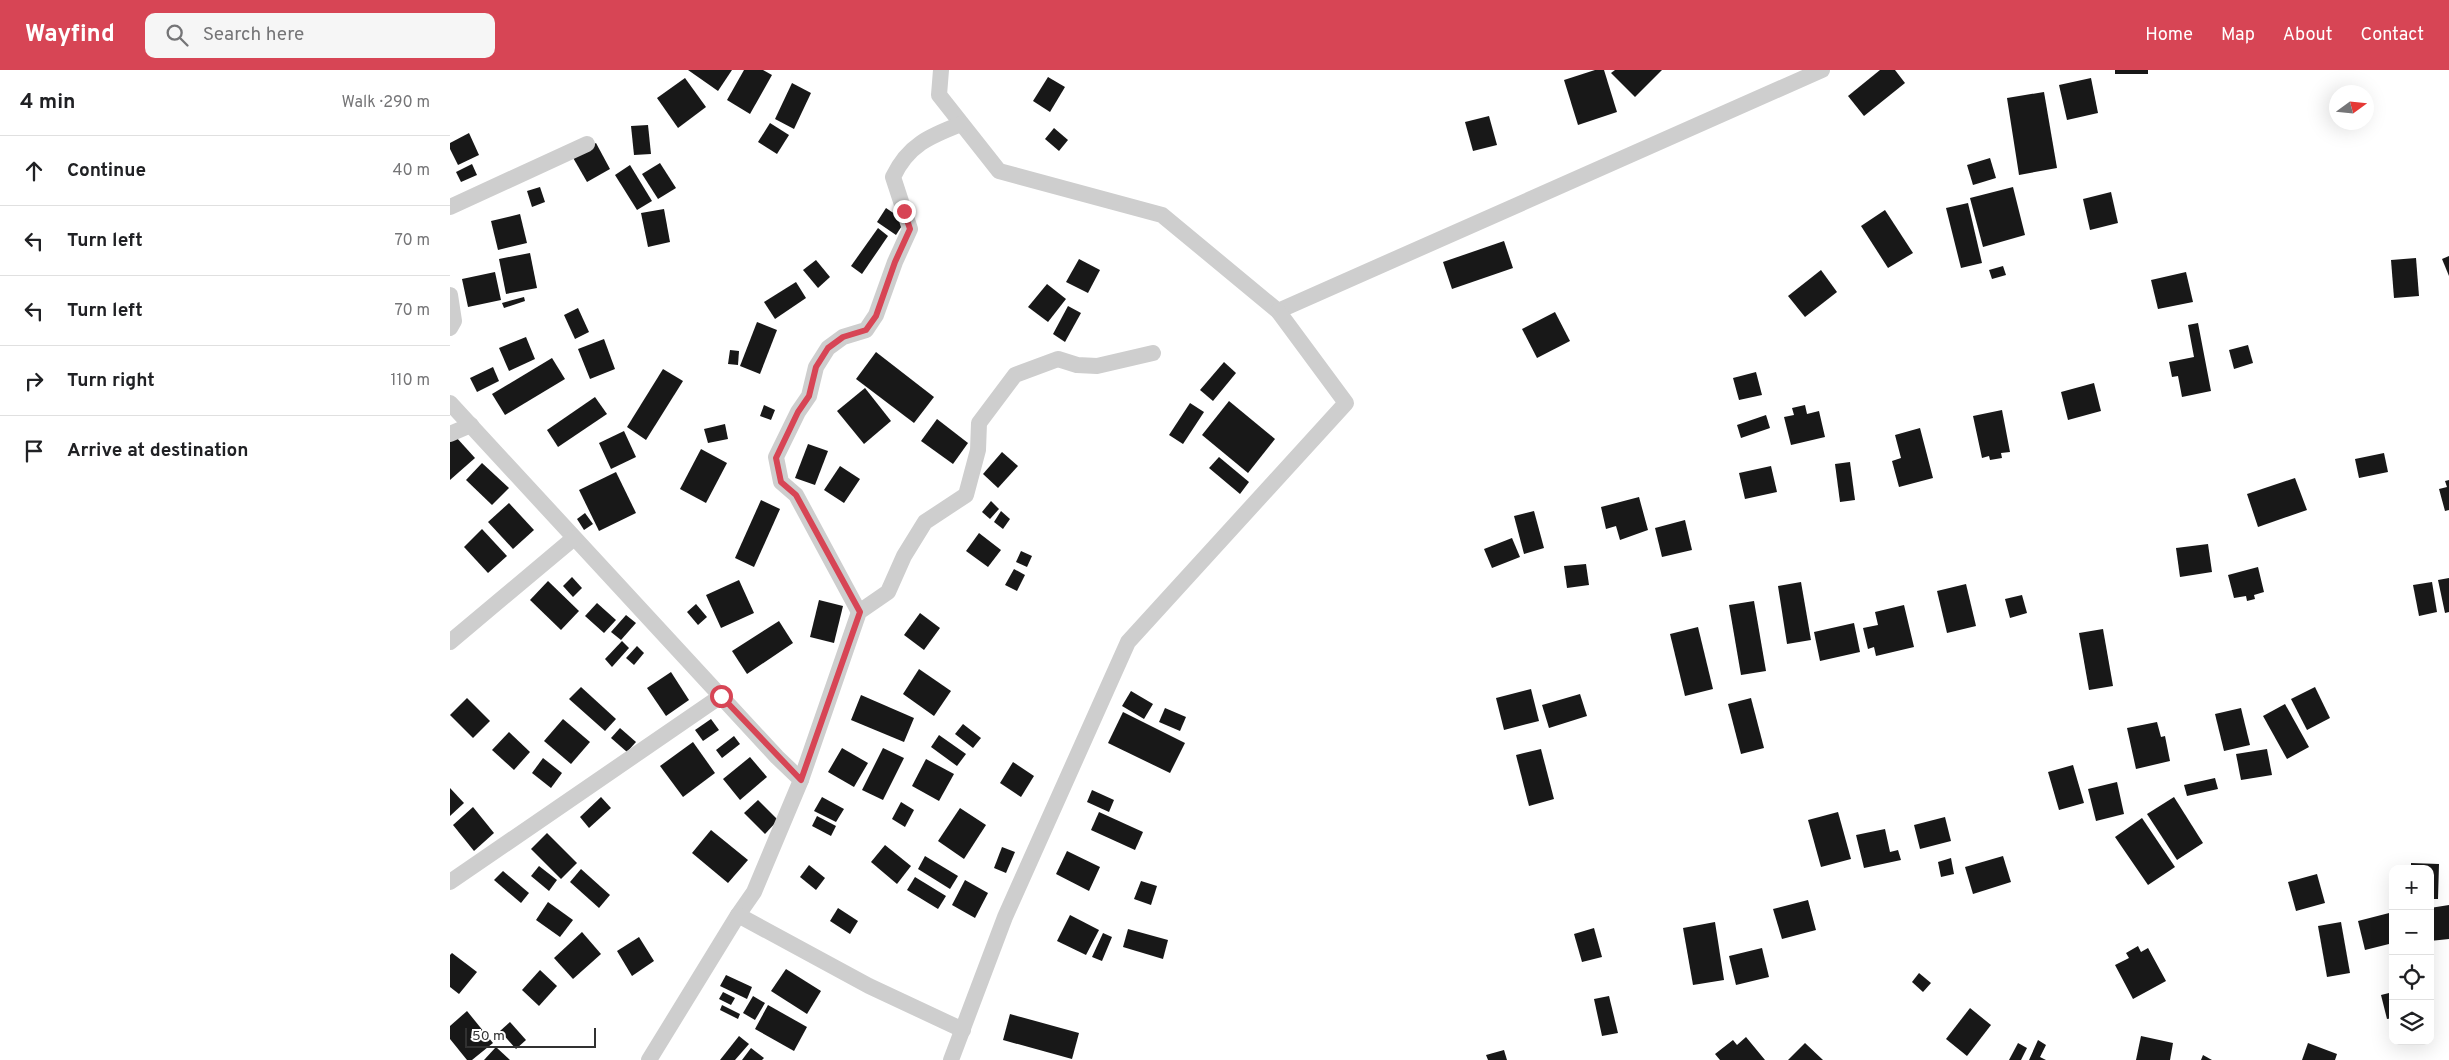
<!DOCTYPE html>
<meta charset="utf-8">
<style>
:root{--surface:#fff;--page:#f6f6f6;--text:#202124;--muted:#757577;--line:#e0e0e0;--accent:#d74555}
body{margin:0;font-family:Overpass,sans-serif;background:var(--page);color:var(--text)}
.controls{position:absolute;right:15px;bottom:15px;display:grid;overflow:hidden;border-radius:10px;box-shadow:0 5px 20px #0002}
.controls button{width:45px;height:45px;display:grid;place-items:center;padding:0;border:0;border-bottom:1px solid var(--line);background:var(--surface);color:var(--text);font:25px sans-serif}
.compass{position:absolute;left:1879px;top:15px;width:45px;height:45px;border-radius:50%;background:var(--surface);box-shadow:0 5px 20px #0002;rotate:75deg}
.scale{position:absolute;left:15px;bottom:12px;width:131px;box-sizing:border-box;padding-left:5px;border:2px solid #313131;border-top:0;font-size:14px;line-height:18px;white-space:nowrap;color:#313131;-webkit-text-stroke:4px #fff;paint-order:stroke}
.stop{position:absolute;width:15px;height:15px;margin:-11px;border:4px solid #d74555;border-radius:50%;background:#fff}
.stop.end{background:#d74555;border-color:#fff;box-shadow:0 1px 5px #0008}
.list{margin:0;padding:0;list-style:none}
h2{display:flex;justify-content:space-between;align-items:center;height:65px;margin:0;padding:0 20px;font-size:21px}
h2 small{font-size:16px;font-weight:400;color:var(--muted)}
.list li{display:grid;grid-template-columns:32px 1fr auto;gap:15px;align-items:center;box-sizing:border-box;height:70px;padding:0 20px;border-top:1px solid var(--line)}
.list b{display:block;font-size:19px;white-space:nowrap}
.list em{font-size:16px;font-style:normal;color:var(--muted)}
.icon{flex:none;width:28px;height:28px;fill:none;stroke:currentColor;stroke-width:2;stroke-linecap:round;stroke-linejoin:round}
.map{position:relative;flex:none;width:1999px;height:990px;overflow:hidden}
header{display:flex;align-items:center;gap:30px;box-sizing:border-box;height:70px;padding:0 25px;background:var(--accent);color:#fff}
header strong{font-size:24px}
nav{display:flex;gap:28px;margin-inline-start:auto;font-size:18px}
.search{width:350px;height:45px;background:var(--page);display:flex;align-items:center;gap:12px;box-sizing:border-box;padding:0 18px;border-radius:10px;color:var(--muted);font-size:19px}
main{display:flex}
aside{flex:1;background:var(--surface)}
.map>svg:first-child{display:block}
.building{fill:#181818}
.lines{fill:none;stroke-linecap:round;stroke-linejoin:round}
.minor{stroke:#cecece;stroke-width:16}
.route{stroke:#d74555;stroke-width:6}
</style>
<header>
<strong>Wayfind</strong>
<div class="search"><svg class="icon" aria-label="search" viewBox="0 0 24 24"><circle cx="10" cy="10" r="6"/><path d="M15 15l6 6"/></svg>Search here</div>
<nav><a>Home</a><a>Map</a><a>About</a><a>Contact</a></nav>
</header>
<main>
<aside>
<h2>4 min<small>Walk · 290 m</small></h2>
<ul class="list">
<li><svg class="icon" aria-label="ahead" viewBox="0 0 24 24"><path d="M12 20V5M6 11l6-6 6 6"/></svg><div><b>Continue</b></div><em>40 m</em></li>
<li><svg class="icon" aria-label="left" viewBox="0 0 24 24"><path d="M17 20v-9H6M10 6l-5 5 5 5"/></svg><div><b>Turn left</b></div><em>70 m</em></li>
<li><svg class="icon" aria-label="left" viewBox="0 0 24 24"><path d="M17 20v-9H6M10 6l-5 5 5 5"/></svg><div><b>Turn left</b></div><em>70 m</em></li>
<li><svg class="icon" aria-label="right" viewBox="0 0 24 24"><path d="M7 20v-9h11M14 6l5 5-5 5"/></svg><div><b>Turn right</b></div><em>110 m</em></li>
<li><svg class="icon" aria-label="arrive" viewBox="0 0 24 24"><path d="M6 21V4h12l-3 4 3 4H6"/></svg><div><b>Arrive at destination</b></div></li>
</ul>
</aside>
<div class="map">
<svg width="1999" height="990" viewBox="0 0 1999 990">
<rect width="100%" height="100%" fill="#fff"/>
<g class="building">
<polygon points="238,0 282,0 268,21"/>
<polygon points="294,0 313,0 322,5 300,44 277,30"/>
<polygon points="1145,0 1154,0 1167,42 1128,55 1114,10"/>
<polygon points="1165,0 1212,0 1185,27 1161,3"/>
<polygon points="1430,0 1445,0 1455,13 1414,46 1398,26"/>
<rect x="1665" y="0" width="33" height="4"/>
<polygon points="598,7 615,17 600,42 583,31"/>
<polygon points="235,8 256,37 228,58 207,28"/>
<polygon points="1641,8 1648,43 1617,50 1609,15"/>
<polygon points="342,13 361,23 344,59 325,49"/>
<polygon points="1594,22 1607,98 1569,105 1557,28"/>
<polygon points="1039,46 1047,75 1023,81 1015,52"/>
<polygon points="320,53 339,65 327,84 308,72"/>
<polygon points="198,55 201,84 184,85 181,56"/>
<polygon points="604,58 618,70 609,81 595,69"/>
<polygon points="19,63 29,85 8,95 0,79 0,73"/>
<polygon points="146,73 160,99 137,112 122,86"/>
<polygon points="1540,88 1546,108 1523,115 1517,95"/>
<polygon points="210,93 226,118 208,129 192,104"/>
<polygon points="22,94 27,105 11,112 6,102"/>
<polygon points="180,95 202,131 187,140 165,105"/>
<polygon points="90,117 95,132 82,137 77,121"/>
<polygon points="1563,117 1575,165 1533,177 1520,128"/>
<polygon points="1661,122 1668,153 1640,160 1633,129"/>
<polygon points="1518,133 1532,193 1511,198 1496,138"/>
<polygon points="436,138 455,151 446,165 427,152"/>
<polygon points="214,139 220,172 198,177 191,143"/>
<polygon points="1435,140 1463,183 1438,198 1411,156"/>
<polygon points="70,144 77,173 48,180 41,151"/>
<polygon points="428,158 438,166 412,204 401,196"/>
<polygon points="1054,171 1063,198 1002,219 993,192"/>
<polygon points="80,183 87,218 56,224 49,189"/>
<polygon points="1999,186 1999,206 1992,189"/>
<polygon points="1966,188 1969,226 1944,228 1941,190"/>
<polygon points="629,189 650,200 638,223 616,212"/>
<polygon points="366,190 380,207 368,218 353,200"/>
<polygon points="1553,196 1556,205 1542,209 1539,200"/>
<polygon points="1371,200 1387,222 1355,247 1338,226"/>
<polygon points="45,202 51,230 18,237 12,209"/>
<polygon points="1736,202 1743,232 1708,239 1701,210"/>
<polygon points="346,212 356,228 325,249 314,232"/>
<polygon points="597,214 616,229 598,252 578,237"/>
<polygon points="74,227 75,231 54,238 52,233"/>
<polygon points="618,236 631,243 615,272 603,264"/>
<polygon points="128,238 139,262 125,269 114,245"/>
<polygon points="1105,242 1120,271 1087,288 1072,259"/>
<polygon points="307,252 327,260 310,304 290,296"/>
<polygon points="1748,253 1761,321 1732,327 1728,306 1722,307 1719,292 1744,287 1738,255"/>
<polygon points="76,267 85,289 59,301 49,278"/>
<polygon points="154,269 165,299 140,309 128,279"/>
<polygon points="1798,275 1803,293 1784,299 1779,280"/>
<polygon points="280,280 289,281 288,295 278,294"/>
<polygon points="426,282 484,327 464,353 406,309"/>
<polygon points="102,288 115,309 55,345 42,324"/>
<polygon points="774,292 786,303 763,331 750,320"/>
<polygon points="43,297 49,311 27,322 20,308"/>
<polygon points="213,299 233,311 196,370 177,357"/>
<polygon points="1306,302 1312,325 1289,330 1283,308"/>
<polygon points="1644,313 1651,341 1618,350 1611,322"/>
<polygon points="415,318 441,351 414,374 387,341"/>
<polygon points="145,327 157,344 108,377 97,360"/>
<polygon points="779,331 825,369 798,403 752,365"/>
<polygon points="740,333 754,342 733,374 719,365"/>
<polygon points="314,335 325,340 321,350 310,346"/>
<polygon points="1355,335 1357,344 1369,341 1375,367 1341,375 1334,347 1344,345 1342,338"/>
<polygon points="1552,340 1560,382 1551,383 1552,388 1540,390 1539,386 1532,388 1523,346"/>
<polygon points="1316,345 1320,358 1291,368 1287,355"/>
<polygon points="487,349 518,373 503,394 471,371"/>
<polygon points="275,354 278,369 258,373 254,359"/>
<polygon points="1470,358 1483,408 1449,417 1442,391 1451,388 1445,365"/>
<polygon points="174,361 186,387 161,399 149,373"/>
<polygon points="6,367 25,388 0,410 0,372"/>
<polygon points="358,374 378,381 365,415 345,408"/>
<polygon points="251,379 277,393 256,433 230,419"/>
<polygon points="552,382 568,396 548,418 533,404"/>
<polygon points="1934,383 1938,402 1909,408 1905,389"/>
<polygon points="769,387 799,412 790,424 759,398"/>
<polygon points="1400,392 1405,430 1390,432 1385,394"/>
<polygon points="32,393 59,418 42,435 16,410"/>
<polygon points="390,396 410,409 394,433 374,420"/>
<polygon points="1321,396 1327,422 1295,429 1289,403"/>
<polygon points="166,402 186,443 149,461 129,420"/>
<polygon points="1845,408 1857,440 1808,457 1797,424"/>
<polygon points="1999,410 1999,440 1995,441 1989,419 1997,417 1995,411"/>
<polygon points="1189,427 1198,460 1170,470 1166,456 1156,459 1151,437"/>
<polygon points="311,430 330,439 304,497 285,488"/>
<polygon points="541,431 549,439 540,449 532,442"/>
<polygon points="59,433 84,460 63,479 38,452"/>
<polygon points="551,441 560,449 553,459 544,452"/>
<polygon points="1084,441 1094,478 1074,484 1064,446"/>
<polygon points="135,443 143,454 134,460 127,449"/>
<polygon points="1235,450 1242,480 1212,487 1205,458"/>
<polygon points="32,459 57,486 38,503 14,477"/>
<polygon points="529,463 551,480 538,497 516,481"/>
<polygon points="1062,468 1070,487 1042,498 1034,479"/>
<polygon points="1758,474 1762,502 1730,507 1726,478"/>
<polygon points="571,481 582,486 577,497 566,492"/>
<polygon points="1136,494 1139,515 1117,518 1114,496"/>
<polygon points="1808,497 1814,522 1804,525 1805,529 1797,531 1796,526 1784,528 1778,505"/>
<polygon points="564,499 575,505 567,521 555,515"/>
<polygon points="122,507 132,518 123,527 113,516"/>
<polygon points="1999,508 1999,542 1995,543 1988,510"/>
<polygon points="289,510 304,543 271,558 256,525"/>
<polygon points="98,511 129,541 111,560 80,530"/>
<polygon points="1351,512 1361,570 1337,574 1328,516"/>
<polygon points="1982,512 1987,542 1969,546 1963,515"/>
<polygon points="1516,514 1526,556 1497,563 1487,521"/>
<polygon points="1572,525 1577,543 1560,548 1555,529"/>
<polygon points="369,530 393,536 384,573 360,567"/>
<polygon points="1304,531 1316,601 1291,605 1279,535"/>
<polygon points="147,533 166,550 154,563 135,546"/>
<polygon points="246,534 257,547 248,555 237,542"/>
<polygon points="1454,535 1464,577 1426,586 1424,577 1418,579 1413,558 1428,555 1425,542"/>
<polygon points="470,543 490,558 474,580 454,565"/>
<polygon points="176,545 186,553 171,570 161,562"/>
<polygon points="329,551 343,573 297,604 282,581"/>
<polygon points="1404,553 1410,582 1370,591 1364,562"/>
<polygon points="1248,557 1263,619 1235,626 1220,564"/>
<polygon points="1653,559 1663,616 1639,620 1629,563"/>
<polygon points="172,571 179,578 162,597 155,589"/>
<polygon points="187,576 194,583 184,595 176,588"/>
<polygon points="469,599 501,621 484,646 453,624"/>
<polygon points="221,602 239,630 216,646 197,618"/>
<polygon points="131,617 166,649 155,661 119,629"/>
<polygon points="1865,617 1880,648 1857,660 1841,629"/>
<polygon points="1081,619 1089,651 1054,660 1046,628"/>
<polygon points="681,621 703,634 694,649 672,636"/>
<polygon points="1130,624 1137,646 1099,658 1092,635"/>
<polygon points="411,625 464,648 454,672 401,650"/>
<polygon points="17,628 40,651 23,668 0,645"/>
<polygon points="1301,628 1314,678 1291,684 1278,634"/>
<polygon points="1835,634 1859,677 1837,689 1813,646"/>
<polygon points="715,638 736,647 730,661 709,652"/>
<polygon points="1791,638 1800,675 1774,681 1765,644"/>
<polygon points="673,642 735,673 720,703 658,673"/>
<polygon points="113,649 140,672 121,694 94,671"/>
<polygon points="261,649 269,660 253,671 245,660"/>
<polygon points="1707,652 1711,667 1715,666 1720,691 1686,699 1677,658"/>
<polygon points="513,654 531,668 523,678 505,664"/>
<polygon points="170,658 186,672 177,682 161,668"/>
<polygon points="59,662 80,682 64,700 42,680"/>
<polygon points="489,665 516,684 507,696 481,677"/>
<polygon points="284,666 290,674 272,688 266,680"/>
<polygon points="243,672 265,703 233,727 210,696"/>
<polygon points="392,678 418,693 404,717 378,702"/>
<polygon points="433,678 454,688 433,730 412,720"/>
<polygon points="1091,679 1104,729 1079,736 1066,685"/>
<polygon points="1817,679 1822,705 1791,710 1786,684"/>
<polygon points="300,687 317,707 290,730 273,709"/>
<polygon points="93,688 112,703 101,718 82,703"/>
<polygon points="476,689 504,704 489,731 462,716"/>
<polygon points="563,692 584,706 571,727 550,713"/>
<polygon points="1623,695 1634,733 1609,740 1598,702"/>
<polygon points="1765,708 1768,719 1737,726 1734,715"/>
<polygon points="1667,712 1674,744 1646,751 1638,719"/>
<polygon points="0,718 14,733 0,746"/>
<polygon points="642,720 664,730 659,742 637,732"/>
<polygon points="151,727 161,738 139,758 130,747"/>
<polygon points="372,727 394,739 386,752 364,741"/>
<polygon points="1724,727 1753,773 1727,790 1697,744"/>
<polygon points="308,730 328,750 315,764 294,743"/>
<polygon points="451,732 464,740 455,757 442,749"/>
<polygon points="23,737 44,763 24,781 3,755"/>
<polygon points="510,738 536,755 514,789 488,771"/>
<polygon points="649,742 693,762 685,780 641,760"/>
<polygon points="1388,742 1401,789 1371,797 1358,750"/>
<polygon points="367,746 386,756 381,766 362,756"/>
<polygon points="1495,747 1501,771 1470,779 1464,755"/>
<polygon points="1692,748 1725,797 1698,815 1665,767"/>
<polygon points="1435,759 1440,782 1448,780 1451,790 1414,798 1406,765"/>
<polygon points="261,760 298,790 278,813 242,783"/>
<polygon points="97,763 127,793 111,809 81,779"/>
<polygon points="435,775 461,796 447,814 421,792"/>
<polygon points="552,777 565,782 556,803 544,798"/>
<polygon points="617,781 650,797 639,821 606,804"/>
<polygon points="475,786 508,806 500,819 468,799"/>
<polygon points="1553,786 1561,812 1523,824 1515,797"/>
<polygon points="1501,788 1504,804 1491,807 1488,792"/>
<polygon points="1961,793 1989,794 1988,829 1980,829 1980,799 1961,799"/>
<polygon points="359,795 375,808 366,820 350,807"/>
<polygon points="89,796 107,810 99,821 81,806"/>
<polygon points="131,799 160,825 149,838 120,812"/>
<polygon points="53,801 79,823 71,833 44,810"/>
<polygon points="1867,804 1875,833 1846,841 1838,812"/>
<polygon points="465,807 496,826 488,839 457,820"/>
<polygon points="515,810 538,823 525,848 502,835"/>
<polygon points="691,811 707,816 701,835 684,829"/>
<polygon points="1358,830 1366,860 1332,869 1323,839"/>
<polygon points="98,832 123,850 110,867 86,850"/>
<polygon points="1999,835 1999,869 1980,871 1980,838"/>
<polygon points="388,838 408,851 400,864 380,851"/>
<polygon points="1943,842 1943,873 1915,880 1908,851"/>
<polygon points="620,845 649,860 636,885 607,871"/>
<polygon points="1265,852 1274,910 1243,915 1233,858"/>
<polygon points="1891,852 1900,903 1877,907 1868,856"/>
<polygon points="1144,858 1152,887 1132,892 1124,864"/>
<polygon points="678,859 718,870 713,889 673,877"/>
<polygon points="132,862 151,884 123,909 104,888"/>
<polygon points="653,863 662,867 652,891 642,887"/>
<polygon points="189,867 204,891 182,906 167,881"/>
<polygon points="1688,876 1691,882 1698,878 1716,911 1683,929 1665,895 1679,888 1676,883"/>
<polygon points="1312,878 1319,907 1286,915 1279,886"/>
<polygon points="2,883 27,902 9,924 0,917 0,885"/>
<polygon points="336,899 371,921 357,944 321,921"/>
<polygon points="90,900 107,916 89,936 72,920"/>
<polygon points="1469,903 1481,913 1473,922 1462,912"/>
<polygon points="276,905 302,917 297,929 270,916"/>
<polygon points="273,922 285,928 281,935 269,929"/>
<polygon points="1943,922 1943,948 1937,949 1931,925"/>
<polygon points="303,926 315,933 305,950 293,943"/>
<polygon points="1159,926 1168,963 1152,966 1144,929"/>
<polygon points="272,935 290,944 288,949 270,940"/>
<polygon points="318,935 357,957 344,981 305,959"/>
<polygon points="1520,938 1541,955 1517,986 1496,969"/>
<polygon points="17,941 43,973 22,990 17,990 0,969 0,956"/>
<polygon points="560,944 629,963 622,989 553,970"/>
<polygon points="60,952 76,970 66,979 50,961"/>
<polygon points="289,966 299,974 285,990 270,990"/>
<polygon points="1691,966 1723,973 1720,990 1686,990"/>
<polygon points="1296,967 1315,990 1270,990 1265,984 1283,970 1287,975"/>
<polygon points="1588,970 1596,975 1590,987 1596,990 1579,990"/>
<polygon points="1355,973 1373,990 1338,990"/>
<polygon points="1568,973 1577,978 1571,990 1559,990"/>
<polygon points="1858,973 1887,984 1885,990 1852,990"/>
<polygon points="46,977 60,990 34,990"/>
<polygon points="301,978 314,988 312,990 292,990"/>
<polygon points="1054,980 1057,990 1038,990 1036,985"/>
<polygon points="1753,985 1762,990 1751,990"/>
</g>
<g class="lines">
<g class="minor">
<polyline points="491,0 489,25 549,101 712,145 828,241 1372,0"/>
<polyline points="0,137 137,74"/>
<polyline points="0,225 4,251 0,258"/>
<polyline points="0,333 327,687 351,710 304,822 288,845 419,916 513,960"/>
<polyline points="0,364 21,355"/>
<path d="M 409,542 L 346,425 L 331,412 L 326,387 L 348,342 L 359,326 L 366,297 L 378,278 L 393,267 L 416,260 L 426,245 L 445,192 L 460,159 L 443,107 C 458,75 480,66 511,54"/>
<polyline points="0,572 124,468"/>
<polyline points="351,710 409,542 438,522 454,486 475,452 516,425 528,380 529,353 565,305 608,289 627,295 647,296 703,283"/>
<polyline points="0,812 271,626"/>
<polyline points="199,990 288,845"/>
<polyline points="501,990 555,847 678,572 896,333 828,241"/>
</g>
</g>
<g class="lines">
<polyline class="route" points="271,626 351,710 410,542 346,425 331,412 326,388 348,342 359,326 366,297 378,278 393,267 416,260 426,246 445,192 460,159 454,141"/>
</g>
</svg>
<div class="controls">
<button>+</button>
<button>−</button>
<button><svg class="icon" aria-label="locate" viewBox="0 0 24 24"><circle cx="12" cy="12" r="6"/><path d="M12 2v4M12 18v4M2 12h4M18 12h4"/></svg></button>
<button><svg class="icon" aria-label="layers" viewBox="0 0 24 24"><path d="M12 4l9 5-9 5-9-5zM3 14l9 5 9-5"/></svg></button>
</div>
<svg class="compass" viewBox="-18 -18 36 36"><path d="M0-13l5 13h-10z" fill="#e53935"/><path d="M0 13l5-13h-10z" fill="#757577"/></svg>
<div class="scale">50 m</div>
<div class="stop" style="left:271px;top:626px"></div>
<div class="stop end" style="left:454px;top:141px"></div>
</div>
</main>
